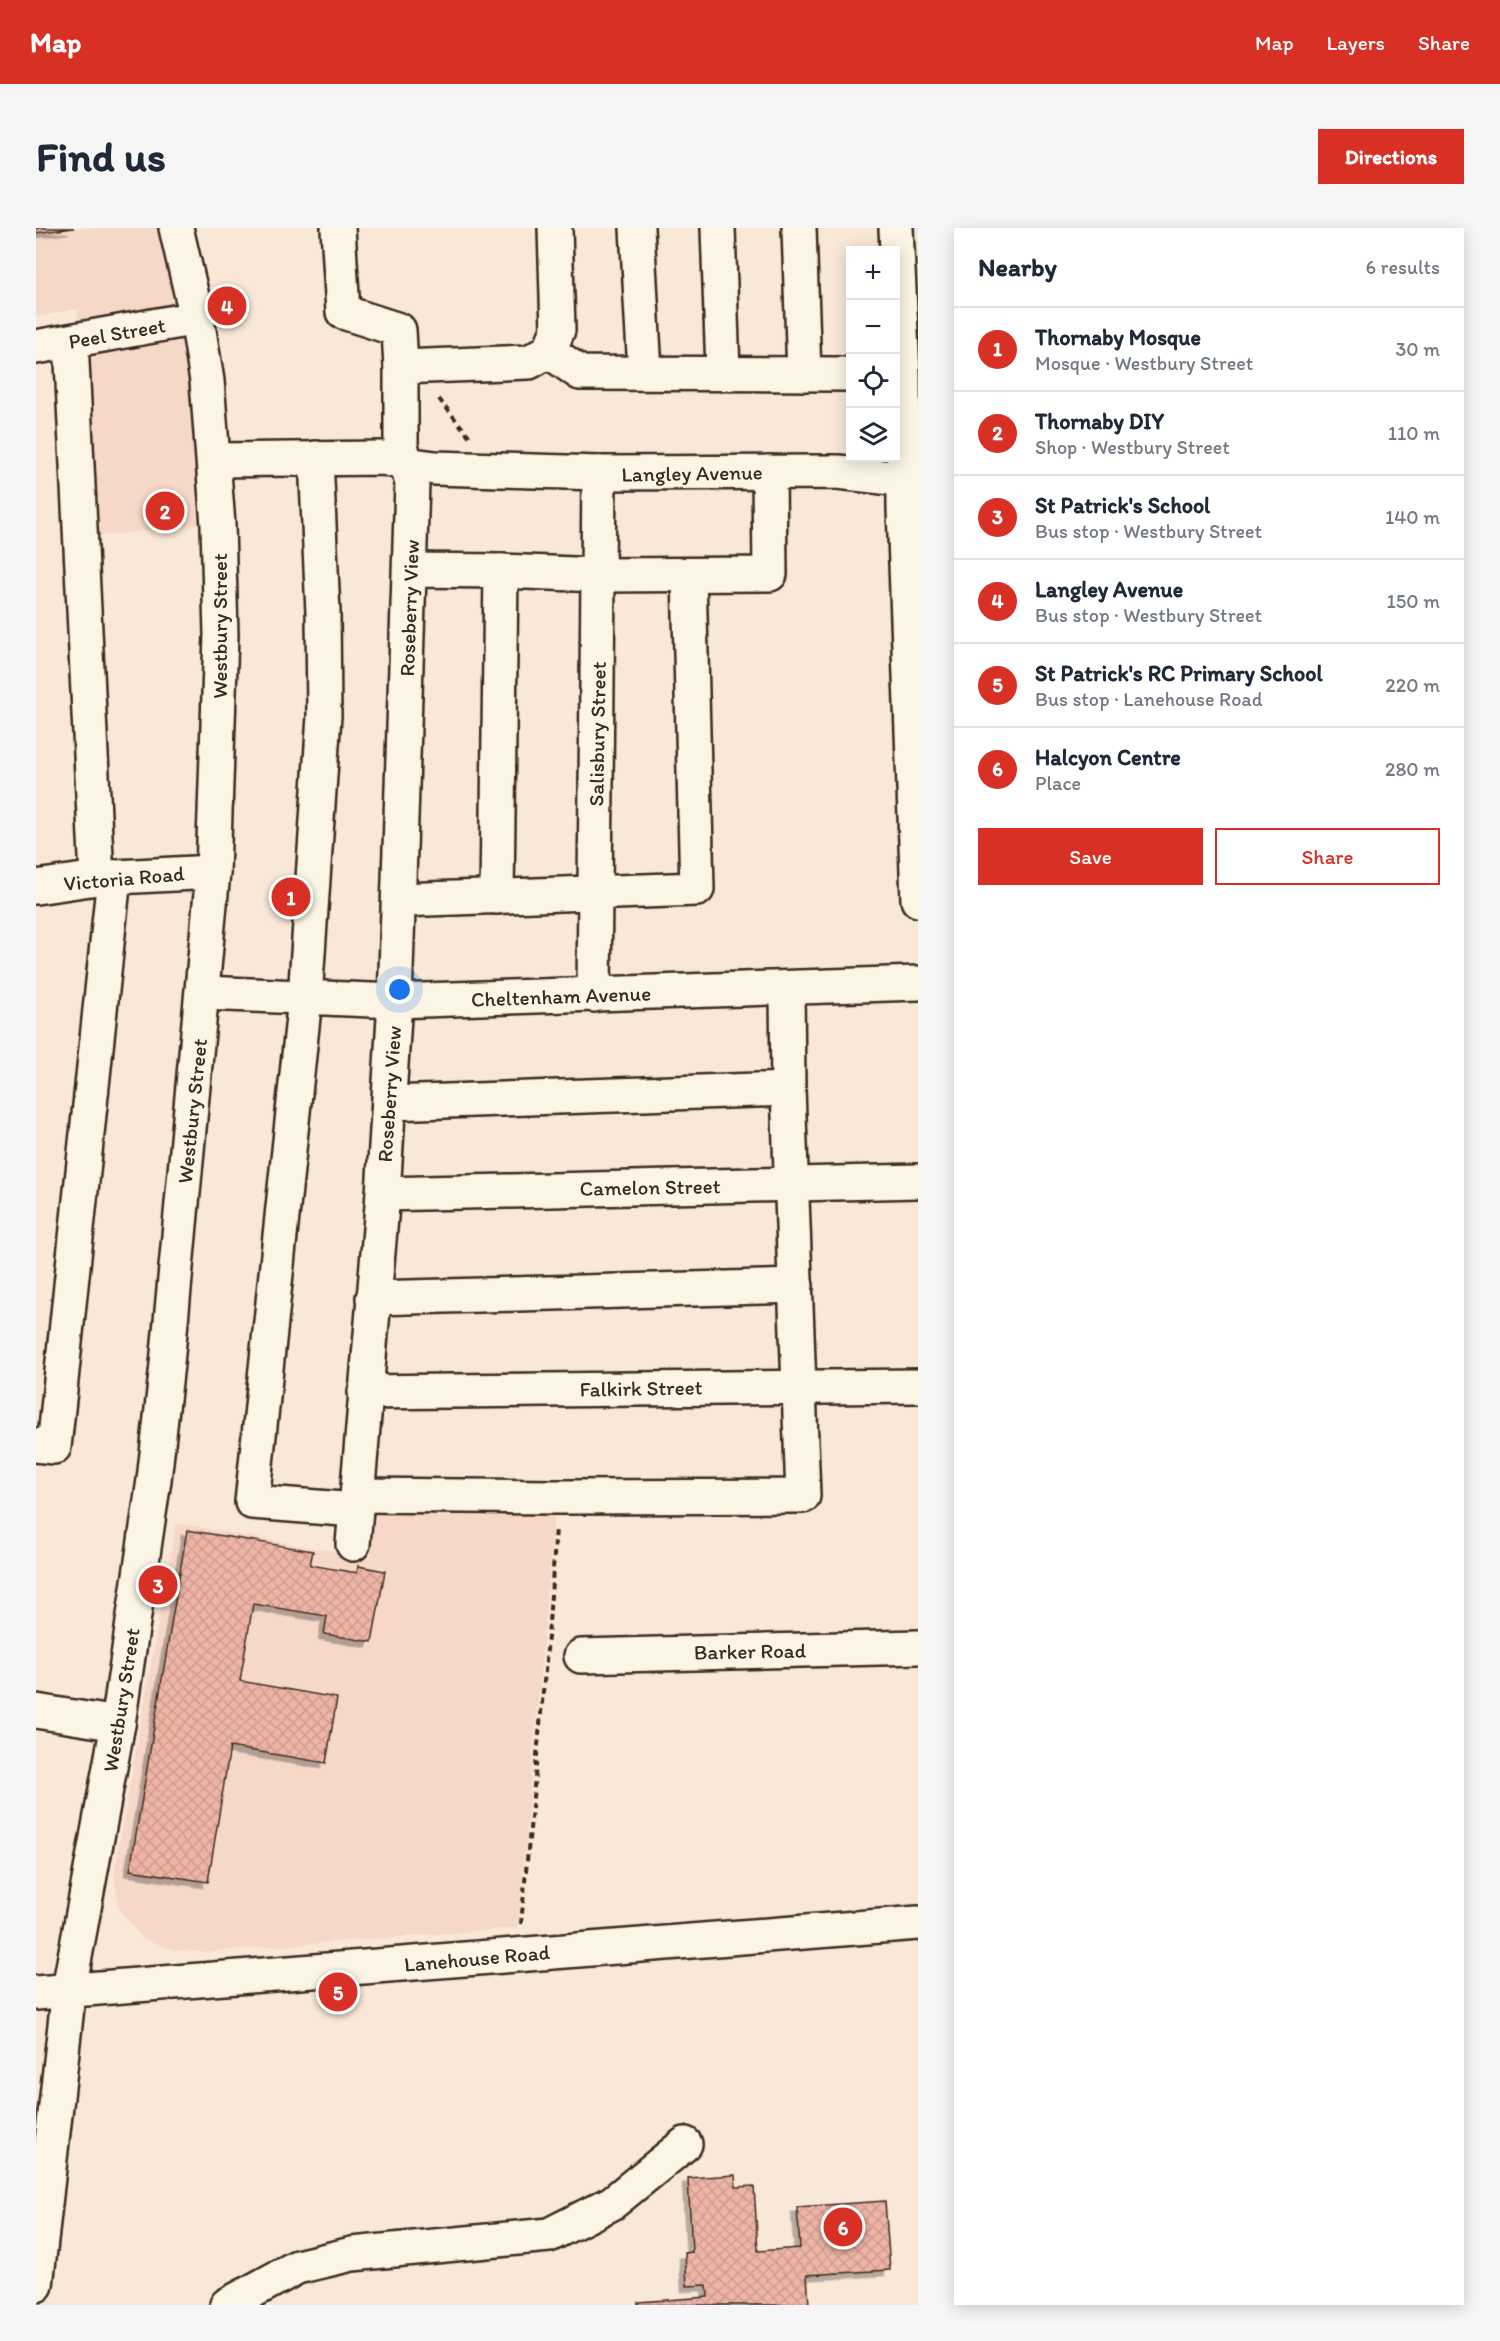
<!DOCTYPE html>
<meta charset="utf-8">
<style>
:root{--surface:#fff;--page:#f6f6f7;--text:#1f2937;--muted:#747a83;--line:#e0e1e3;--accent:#d93025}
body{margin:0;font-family:Itim,sans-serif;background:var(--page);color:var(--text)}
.controls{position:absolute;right:18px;top:18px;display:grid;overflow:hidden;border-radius:0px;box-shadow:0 3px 15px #0003}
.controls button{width:54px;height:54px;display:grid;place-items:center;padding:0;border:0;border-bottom:2px solid var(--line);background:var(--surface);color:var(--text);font:30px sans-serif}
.you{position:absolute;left:364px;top:762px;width:21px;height:21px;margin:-15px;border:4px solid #fff;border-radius:50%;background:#1a73e8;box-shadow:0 0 0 9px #1a73e833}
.badge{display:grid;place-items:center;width:39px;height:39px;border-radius:50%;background:var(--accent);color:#fff;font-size:20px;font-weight:700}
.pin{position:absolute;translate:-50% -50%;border:3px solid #fff;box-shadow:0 2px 6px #0006}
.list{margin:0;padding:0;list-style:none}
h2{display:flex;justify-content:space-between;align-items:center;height:78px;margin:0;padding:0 24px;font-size:26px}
h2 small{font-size:20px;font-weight:400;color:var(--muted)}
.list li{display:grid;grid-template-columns:39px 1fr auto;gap:18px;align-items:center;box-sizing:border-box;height:84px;padding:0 24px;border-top:2px solid var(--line)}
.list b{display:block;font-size:22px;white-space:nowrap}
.list p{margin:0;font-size:20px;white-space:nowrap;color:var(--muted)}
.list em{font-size:20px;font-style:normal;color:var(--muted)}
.actions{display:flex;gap:12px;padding:18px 24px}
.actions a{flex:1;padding:14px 0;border:2px solid var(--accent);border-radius:0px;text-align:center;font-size:21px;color:var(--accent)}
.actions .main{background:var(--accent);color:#fff}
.icon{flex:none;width:33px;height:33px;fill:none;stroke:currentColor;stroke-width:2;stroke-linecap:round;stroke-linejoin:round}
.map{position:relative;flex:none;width:882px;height:2077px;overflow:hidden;border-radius:0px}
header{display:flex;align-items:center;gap:36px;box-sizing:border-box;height:84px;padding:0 30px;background:var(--accent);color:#fff}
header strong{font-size:28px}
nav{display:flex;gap:33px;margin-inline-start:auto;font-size:21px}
.intro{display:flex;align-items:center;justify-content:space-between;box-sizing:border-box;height:144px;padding:0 36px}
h1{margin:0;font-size:42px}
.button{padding:15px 27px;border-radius:0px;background:var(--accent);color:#fff;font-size:21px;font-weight:700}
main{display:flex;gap:36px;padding:0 36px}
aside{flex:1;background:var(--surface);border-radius:0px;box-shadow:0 3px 15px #0003}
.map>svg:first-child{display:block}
.built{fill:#f6d8c9}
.building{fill:url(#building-cross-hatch);stroke:#3b2a1e;stroke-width:1.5;filter:url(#shadow)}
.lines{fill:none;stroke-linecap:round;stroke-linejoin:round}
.minor-casing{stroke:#3b2a1e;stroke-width:38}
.path{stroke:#3b2a1e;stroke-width:4;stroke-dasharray:6 4.5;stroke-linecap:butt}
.minor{stroke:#fcf5e5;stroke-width:33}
.labels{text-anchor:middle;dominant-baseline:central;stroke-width:5;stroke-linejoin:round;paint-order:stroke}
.street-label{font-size:21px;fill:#3b2a1e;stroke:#fcf5e5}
</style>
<header>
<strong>Map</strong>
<nav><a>Map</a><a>Layers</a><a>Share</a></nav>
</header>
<div class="intro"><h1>Find us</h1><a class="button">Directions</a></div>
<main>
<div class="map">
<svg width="882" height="2077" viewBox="0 0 882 2077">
<defs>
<pattern id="building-cross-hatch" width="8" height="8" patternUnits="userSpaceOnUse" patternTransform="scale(1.5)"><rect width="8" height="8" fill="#eeb4a6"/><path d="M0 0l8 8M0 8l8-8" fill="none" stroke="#cd9b8e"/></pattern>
<filter id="shadow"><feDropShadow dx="-5.5" dy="5.5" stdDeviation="0" flood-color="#0004"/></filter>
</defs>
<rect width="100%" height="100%" fill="#f9e8d8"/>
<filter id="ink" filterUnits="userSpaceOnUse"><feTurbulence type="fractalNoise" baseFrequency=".0167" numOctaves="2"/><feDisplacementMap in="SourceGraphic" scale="12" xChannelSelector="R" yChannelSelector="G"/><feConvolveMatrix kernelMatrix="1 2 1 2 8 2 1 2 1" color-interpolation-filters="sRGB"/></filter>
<g filter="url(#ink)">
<g class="built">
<polygon points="0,0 141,0 171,296 54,309 41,81 0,89"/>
<polygon points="341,1278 510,1278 518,1289 482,1700 167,1724 138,1722 106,1710 83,1681 78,1645 140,1295 334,1330"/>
</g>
<g class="building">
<polygon points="0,0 38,0 0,5"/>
<polygon points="151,1302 277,1323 274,1337 321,1345 322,1338 349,1343 336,1414 288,1406 291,1388 217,1376 204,1453 301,1470 290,1535 194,1519 172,1654 94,1642"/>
<polygon points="699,1947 700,1959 718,1958 722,2023 764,2020 761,1979 849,1973 854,2042 771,2047 773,2077 602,2077 602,2074 672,2069 671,2057 651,2058 649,2025 656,2024 652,1950"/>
</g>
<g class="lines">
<defs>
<g id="minor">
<polyline points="302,0 307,84 363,102 365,139"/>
<polyline points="601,0 609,144"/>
<polyline points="682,0 687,144"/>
<polyline points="763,0 768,146"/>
<polyline points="860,0 867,146 868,280 882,672"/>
<polyline points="35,113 61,650"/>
<polyline points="0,119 161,90"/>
<polyline points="513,123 544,145 814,146"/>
<polyline points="280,230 287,385 288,488 269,770 216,1274 320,1282"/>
<polyline points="178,232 348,230 370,236 399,240 563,245 802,244 882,253"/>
<polyline points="374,342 465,343 563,347 734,346 733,244"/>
<polyline points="0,659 61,650 177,644"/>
<polyline points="461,669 465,343"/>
<polyline points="364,672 661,661 653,347"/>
<polyline points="167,765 359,773 882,755"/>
<polyline points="558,767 563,245"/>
<polyline points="354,875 752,861"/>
<polyline points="347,966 882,953"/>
<polyline points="337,1070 760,1058"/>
<polyline points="329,1164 882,1158"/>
<polyline points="0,1217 18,1219 78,649"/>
<polyline points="322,1267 522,1269 767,1268 752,861 751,760"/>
<polyline points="317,1316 347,966 359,773 376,255 365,218 365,139 493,134 513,123 522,102 519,0"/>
<polyline points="545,1428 882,1419"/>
<polyline points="0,1483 82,1496"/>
<polyline points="0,1765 882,1695"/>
<polyline points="0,2057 33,1761 82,1496 118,1252 131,1136 177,644 185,407 182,297 171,153 161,90 140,0"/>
<polyline points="191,2077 261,2039 316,2026 513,2007 576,1975 649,1916"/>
</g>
</defs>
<use href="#minor" class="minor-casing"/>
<g class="path">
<polyline points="403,171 434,209"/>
<polyline points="485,1696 511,1422 520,1300"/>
</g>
<use href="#minor" class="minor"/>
</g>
</g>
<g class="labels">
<g class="street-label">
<text transform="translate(81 105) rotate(-10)">Peel Street</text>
<text transform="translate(656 245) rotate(-1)">Langley Avenue</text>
<text transform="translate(373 380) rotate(-88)">Roseberry View</text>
<text transform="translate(183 398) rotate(-90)">Westbury Street</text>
<text transform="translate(561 506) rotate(-89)">Salisbury Street</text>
<text transform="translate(88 650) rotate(-5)">Victoria Road</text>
<text transform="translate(525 768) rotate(-2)">Cheltenham Avenue</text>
<text transform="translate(353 866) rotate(-86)">Roseberry View</text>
<text transform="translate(156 883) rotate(-84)">Westbury Street</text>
<text transform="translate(614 959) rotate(-1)">Camelon Street</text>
<text transform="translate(605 1160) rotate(-1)">Falkirk Street</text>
<text transform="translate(714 1423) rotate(-1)">Barker Road</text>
<text transform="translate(85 1472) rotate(-81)">Westbury Street</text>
<text transform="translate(441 1730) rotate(-5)">Lanehouse Road</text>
</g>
</g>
</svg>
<div class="controls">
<button>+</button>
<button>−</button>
<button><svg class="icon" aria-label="locate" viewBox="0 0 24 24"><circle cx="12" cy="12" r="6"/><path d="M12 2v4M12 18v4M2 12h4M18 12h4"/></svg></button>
<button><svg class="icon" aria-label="layers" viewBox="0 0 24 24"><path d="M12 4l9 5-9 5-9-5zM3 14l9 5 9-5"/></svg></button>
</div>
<div class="you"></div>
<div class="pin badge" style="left:255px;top:669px">1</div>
<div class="pin badge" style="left:129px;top:283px">2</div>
<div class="pin badge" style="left:122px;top:1357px">3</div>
<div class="pin badge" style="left:191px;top:78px">4</div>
<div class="pin badge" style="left:302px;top:1764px">5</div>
<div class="pin badge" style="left:807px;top:1999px">6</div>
</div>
<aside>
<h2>Nearby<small>6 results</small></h2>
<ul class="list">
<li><span class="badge">1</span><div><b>Thornaby Mosque</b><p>Mosque · Westbury Street</p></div><em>30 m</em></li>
<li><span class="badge">2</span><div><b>Thornaby DIY</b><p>Shop · Westbury Street</p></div><em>110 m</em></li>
<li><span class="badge">3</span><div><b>St Patrick's School</b><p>Bus stop · Westbury Street</p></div><em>140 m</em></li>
<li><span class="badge">4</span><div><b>Langley Avenue</b><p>Bus stop · Westbury Street</p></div><em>150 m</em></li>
<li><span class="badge">5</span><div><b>St Patrick's RC Primary School</b><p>Bus stop · Lanehouse Road</p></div><em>220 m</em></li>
<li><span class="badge">6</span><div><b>Halcyon Centre</b><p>Place</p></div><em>280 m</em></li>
</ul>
<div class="actions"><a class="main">Save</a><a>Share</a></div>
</aside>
</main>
